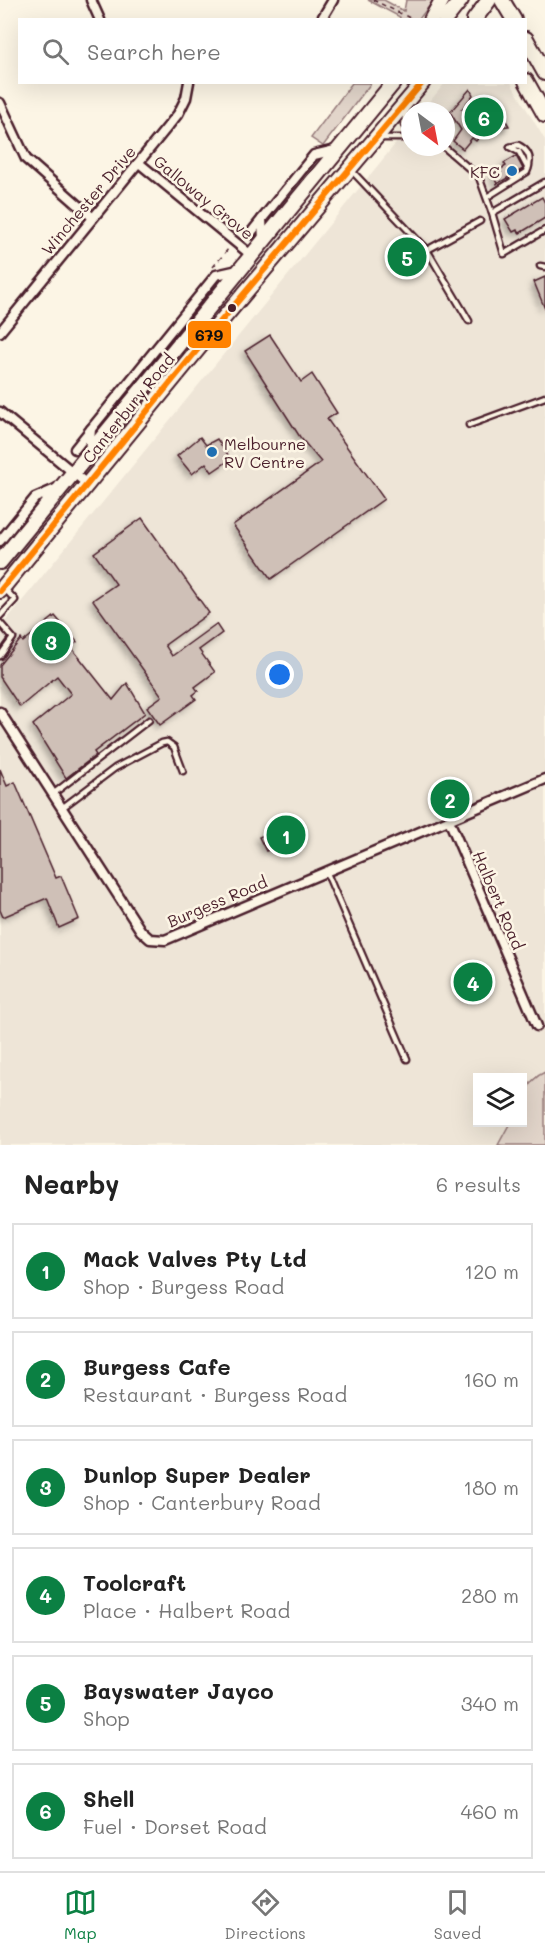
<!DOCTYPE html>
<meta charset="utf-8">
<style>
:root{--surface:#fff;--page:#f2f2f2;--text:#222;--muted:#767676;--line:#e0e0e0;--accent:#0b8043}
body{margin:0;font-family:Mali,sans-serif;background:var(--page);color:var(--text)}
.controls{position:absolute;right:18px;bottom:18px;display:grid;overflow:hidden;border-radius:0px;box-shadow:0 6px 24px #0002}
.controls button{width:54px;height:54px;display:grid;place-items:center;padding:0;border:0;border-bottom:2px solid var(--line);background:var(--surface);color:var(--text);font:30px sans-serif}
.compass{position:absolute;left:401px;top:102px;width:54px;height:54px;border-radius:50%;background:var(--surface);box-shadow:0 6px 24px #0002;rotate:148deg}
.you{position:absolute;left:280px;top:675px;width:21px;height:21px;margin:-15px;border:4px solid #fff;border-radius:50%;background:#1a73e8;box-shadow:0 0 0 9px #1a73e833}
.badge{display:grid;place-items:center;width:39px;height:39px;border-radius:50%;background:var(--accent);color:#fff;font-size:20px;font-weight:700}
.pin{position:absolute;translate:-50% -50%;border:3px solid #fff;box-shadow:0 2px 6px #0006}
.list{margin:0;padding:0;list-style:none}
h2{display:flex;justify-content:space-between;align-items:center;height:78px;margin:0;padding:0 24px;font-size:26px}
h2 small{font-size:20px;font-weight:400;color:var(--muted)}
.list li{display:grid;grid-template-columns:39px 1fr auto;gap:18px;align-items:center;box-sizing:border-box;height:96px;margin:0 12px 12px;padding:0 12px;border:2px solid var(--line);border-radius:0px}
.list b{display:block;font-size:22px;white-space:nowrap}
.list p{margin:0;font-size:20px;white-space:nowrap;color:var(--muted)}
.list em{font-size:20px;font-style:normal;color:var(--muted)}
.icon{flex:none;width:33px;height:33px;fill:none;stroke:currentColor;stroke-width:2;stroke-linecap:round;stroke-linejoin:round}
.map{position:relative;flex:none;width:545px;height:1145px;overflow:hidden}
.search{position:absolute;background:var(--surface);box-shadow:0 6px 24px #0002;left:18px;right:18px;top:18px;height:66px;display:flex;align-items:center;gap:15px;box-sizing:border-box;padding:0 21px;border-radius:0px;color:var(--muted);font-size:22px}
.sheet{height:726px;background:var(--surface)}
nav{display:flex;justify-content:space-around;align-items:center;box-sizing:border-box;height:84px;border-top:2px solid var(--line);background:var(--surface);font-size:16px;color:var(--muted)}
nav a{display:grid;justify-items:center;gap:3px}
nav .on{color:var(--accent)}
.map>svg:first-child{display:block}
.built{fill:#eee5d7}
.green{fill:#e2d5ca;stroke:#967a7a;stroke-width:1.5}
.building{fill:#cfc0b7;stroke:#4a1f2b;stroke-width:1.5;filter:url(#shadow)}
.lines{fill:none;stroke-linecap:round;stroke-linejoin:round}
.lane-casing{stroke:#4a1f2b;stroke-width:9}
.street-casing{stroke:#4a1f2b;stroke-width:13}
.primary-casing{stroke:#4a1f2b;stroke-width:18}
.path{stroke:#4a1f2b;stroke-width:1.5;stroke-dasharray:4.5 4.5;stroke-linecap:butt}
.lane{stroke:#fcf5e5;stroke-width:4.5}
.street{stroke:#fcf5e5;stroke-width:8}
.primary{stroke:#fcf5e5;stroke-width:14}
.bus-1-casing{stroke:#fcf5e5;stroke-width:10}
.bus-1{stroke:#ff8200;stroke-width:6}
.poi-dot{fill:#1f6fb2;stroke:#fcf5e5;stroke-width:2}
.bus-dot{fill:#4a1f2b;stroke:#fcf5e5;stroke-width:2}
.labels{text-anchor:middle;dominant-baseline:central;stroke-width:5;stroke-linejoin:round;paint-order:stroke}
.poi-label{font-size:16px;fill:#4a1f2b;stroke:#fcf5e5;text-anchor:end}
.street-label{font-size:16px;fill:#4a1f2b;stroke:#fcf5e5}
.line-badge{stroke:#fcf5e5;stroke-width:2}
.pale-badge-label{font-size:16px;text-anchor:middle;font-weight:bold;fill:#111}
</style>
<div class="map">
<svg width="545" height="1145" viewBox="0 0 545 1145">
<defs>
<filter id="shadow"><feDropShadow dx="-3.5" dy="3.5" stdDeviation="3" flood-color="#0004"/></filter>
</defs>
<rect width="100%" height="100%" fill="#fcf5e5"/>
<filter id="ink" filterUnits="userSpaceOnUse"><feTurbulence type="fractalNoise" baseFrequency=".0167" numOctaves="2"/><feDisplacementMap in="SourceGraphic" scale="12" xChannelSelector="R" yChannelSelector="G"/><feConvolveMatrix kernelMatrix="1 2 1 2 8 2 1 2 1" color-interpolation-filters="sRGB"/></filter>
<g filter="url(#ink)">
<polygon class="built" points="445,83 511,83 545,140 545,1072 535,1076 523,1100 522,1078 478,1078 478,1122 510,1123 498,1145 0,1145 0,628 410,126 410,147 446,147 446,111 422,111"/>
<g class="green">
<polygon points="368,0 384,0 404,11 406,0 434,0 419,19 399,20 400,17"/>
<polygon points="352,83 371,83 323,146 311,138"/>
<path d="M 545,1072 L 545,1145 L 498,1145 L 510,1123 L 522,1122 C 522,1102 524,1081 545,1072 Z"/>
</g>
<g class="building">
<polygon points="470,89 473,95 462,109 474,107 493,121 476,141 472,138 463,149 453,141 461,130 450,112"/>
<polygon points="495,102 509,126 501,127 488,104"/>
<polygon points="516,156 523,169 497,184 493,174 506,166 504,163"/>
<polygon points="542,197 545,203 545,218 520,233 517,230 513,232 505,219"/>
<polygon points="545,277 545,309 534,282"/>
<polygon points="270,335 301,382 312,374 337,413 327,419 384,499 271,579 233,525 321,462 300,437 245,351"/>
<polygon points="200,437 206,445 217,439 231,459 212,472 206,463 192,474 177,456"/>
<polygon points="142,518 209,613 165,645 172,656 216,624 222,633 199,650 215,672 195,687 198,691 193,695 196,699 160,725 147,707 162,696 93,600 116,584 94,553"/>
<polygon points="55,616 77,642 71,647 113,700 127,683 145,713 94,752 96,755 66,778 33,725 71,694 57,676 20,707 0,677 0,665 21,639 23,642"/>
<polygon points="0,769 7,786 15,782 56,878 61,876 79,919 59,928 47,898 3,917 0,910"/>
<polygon points="300,819 307,834 266,851 259,837"/>
<polygon points="481,965 490,988 465,998 456,976"/>
</g>
<g class="lines">
<defs>
<g id="lane">
<polyline points="406,110 404,125 410,134"/>
<polyline points="380,138 410,138"/>
<polyline points="444,147 479,177 492,213 545,182"/>
<polyline points="510,147 519,152 528,169"/>
<polyline points="351,170 427,250 469,321"/>
<path d="M 487,197 L 527,172 C 532,160 530,151 518,145 L 510,147"/>
<polyline points="492,213 504,254 545,230"/>
<polyline points="427,250 480,221"/>
<polyline points="540,266 545,267"/>
<polyline points="469,425 545,397"/>
<polyline points="0,616 15,600 5,589"/>
<polyline points="0,623 13,638 0,656"/>
<polyline points="53,794 149,720"/>
<polyline points="62,808 115,768 162,743 167,742 174,747 183,771"/>
<polyline points="326,871 407,1059"/>
</g>
<g id="street">
<polyline points="91,0 100,20"/>
<polyline points="321,20 333,0"/>
<polyline points="0,103 26,159 92,217"/>
<polyline points="139,163 251,255"/>
<polyline points="250,234 262,219"/>
<polyline points="263,240 262,219 314,155 335,150"/>
<polyline points="0,332 178,114 186,98 189,82"/>
<polyline points="0,412 87,484"/>
<polyline points="75,449 91,429"/>
<polyline points="89,453 91,429 216,275 238,270"/>
<polyline points="0,541 35,498 58,488"/>
<polyline points="0,712 141,931 150,939 165,940 545,779"/>
<polyline points="449,820 537,1026"/>
</g>
<g id="primary">
<polyline points="502,0 514,20"/>
<polyline points="431,20 442,0"/>
<polyline points="445,20 461,0"/>
<polyline points="474,20 489,0"/>
<polyline points="526,39 545,73"/>
<polyline points="526,81 545,115"/>
<polyline points="0,562 394,82"/>
<polyline points="0,591 211,333 423,82"/>
</g>
</defs>
<use href="#lane" class="lane-casing"/>
<use href="#street" class="street-casing"/>
<use href="#primary" class="primary-casing"/>
<g class="path">
<polyline points="373,0 414,20"/>
<polyline points="213,267 229,248"/>
</g>
<use href="#lane" class="lane"/>
<use href="#street" class="street"/>
<use href="#primary" class="primary"/>
<defs>
<polyline id="bus-1" points="0,591 211,333 423,82"/>
</defs>
<use href="#bus-1" class="bus-1-casing"/>
<use href="#bus-1" class="bus-1"/>
</g>
</g>
<g class="poi-dot">
<circle cx="512" cy="171" r="6"/>
<circle cx="212" cy="452" r="6"/>
</g>
<circle class="bus-dot" cx="232" cy="308" r="5"/>
<g class="labels">
<g class="poi-label">
<text x="500" y="171">KFC</text>
<text x="224" y="443" text-anchor="start">Melbourne<tspan x="224" dy="18">RV Centre</tspan></text>
</g>
<g class="street-label">
<text transform="translate(204 197) rotate(39)">Galloway Grove</text>
<text transform="translate(88 200) rotate(-50)">Winchester Drive</text>
<text transform="translate(128 408) rotate(-51)">Canterbury Road</text>
<text transform="translate(499 900) rotate(67)">Halbert Road</text>
<text transform="translate(217 901) rotate(-23)">Burgess Road</text>
</g>
</g>
<rect class="line-badge" x="187" y="320" width="45" height="29" rx="6" fill="#ff8200"/>
<g class="pale-badge-label">
<text x="209" y="341">679</text>
</g>
</svg>
<div class="controls">
<button><svg class="icon" aria-label="layers" viewBox="0 0 24 24"><path d="M12 4l9 5-9 5-9-5zM3 14l9 5 9-5"/></svg></button>
</div>
<svg class="compass" viewBox="-18 -18 36 36"><path d="M0-13l5 13h-10z" fill="#e53935"/><path d="M0 13l5-13h-10z" fill="#767676"/></svg>
<div class="you"></div>
<div class="pin badge" style="left:286px;top:835px">1</div>
<div class="pin badge" style="left:450px;top:799px">2</div>
<div class="pin badge" style="left:51px;top:641px">3</div>
<div class="pin badge" style="left:473px;top:982px">4</div>
<div class="pin badge" style="left:407px;top:257px">5</div>
<div class="pin badge" style="left:484px;top:117px">6</div>
<div class="search"><svg class="icon" aria-label="search" viewBox="0 0 24 24"><circle cx="10" cy="10" r="6"/><path d="M15 15l6 6"/></svg>Search here</div>
</div>
<section class="sheet">
<h2>Nearby<small>6 results</small></h2>
<ul class="list">
<li><span class="badge">1</span><div><b>Mack Valves Pty Ltd</b><p>Shop · Burgess Road</p></div><em>120 m</em></li>
<li><span class="badge">2</span><div><b>Burgess Cafe</b><p>Restaurant · Burgess Road</p></div><em>160 m</em></li>
<li><span class="badge">3</span><div><b>Dunlop Super Dealer</b><p>Shop · Canterbury Road</p></div><em>180 m</em></li>
<li><span class="badge">4</span><div><b>Toolcraft</b><p>Place · Halbert Road</p></div><em>280 m</em></li>
<li><span class="badge">5</span><div><b>Bayswater Jayco</b><p>Shop</p></div><em>340 m</em></li>
<li><span class="badge">6</span><div><b>Shell</b><p>Fuel · Dorset Road</p></div><em>460 m</em></li>
</ul>
</section>
<nav>
<a class="on"><svg class="icon" aria-label="map" viewBox="0 0 24 24"><path d="M3 6l6-2 6 2 6-2v14l-6 2-6-2-6 2zM9 4v14M15 6v14"/></svg>Map</a>
<a><svg class="icon" aria-label="directions" viewBox="0 0 24 24"><path d="M12 3l9 9-9 9-9-9zM9 14v-3h6M13 9l2 2-2 2"/></svg>Directions</a>
<a><svg class="icon" aria-label="saved" viewBox="0 0 24 24"><path d="M7 4h10v16l-5-4-5 4z"/></svg>Saved</a>
</nav>
